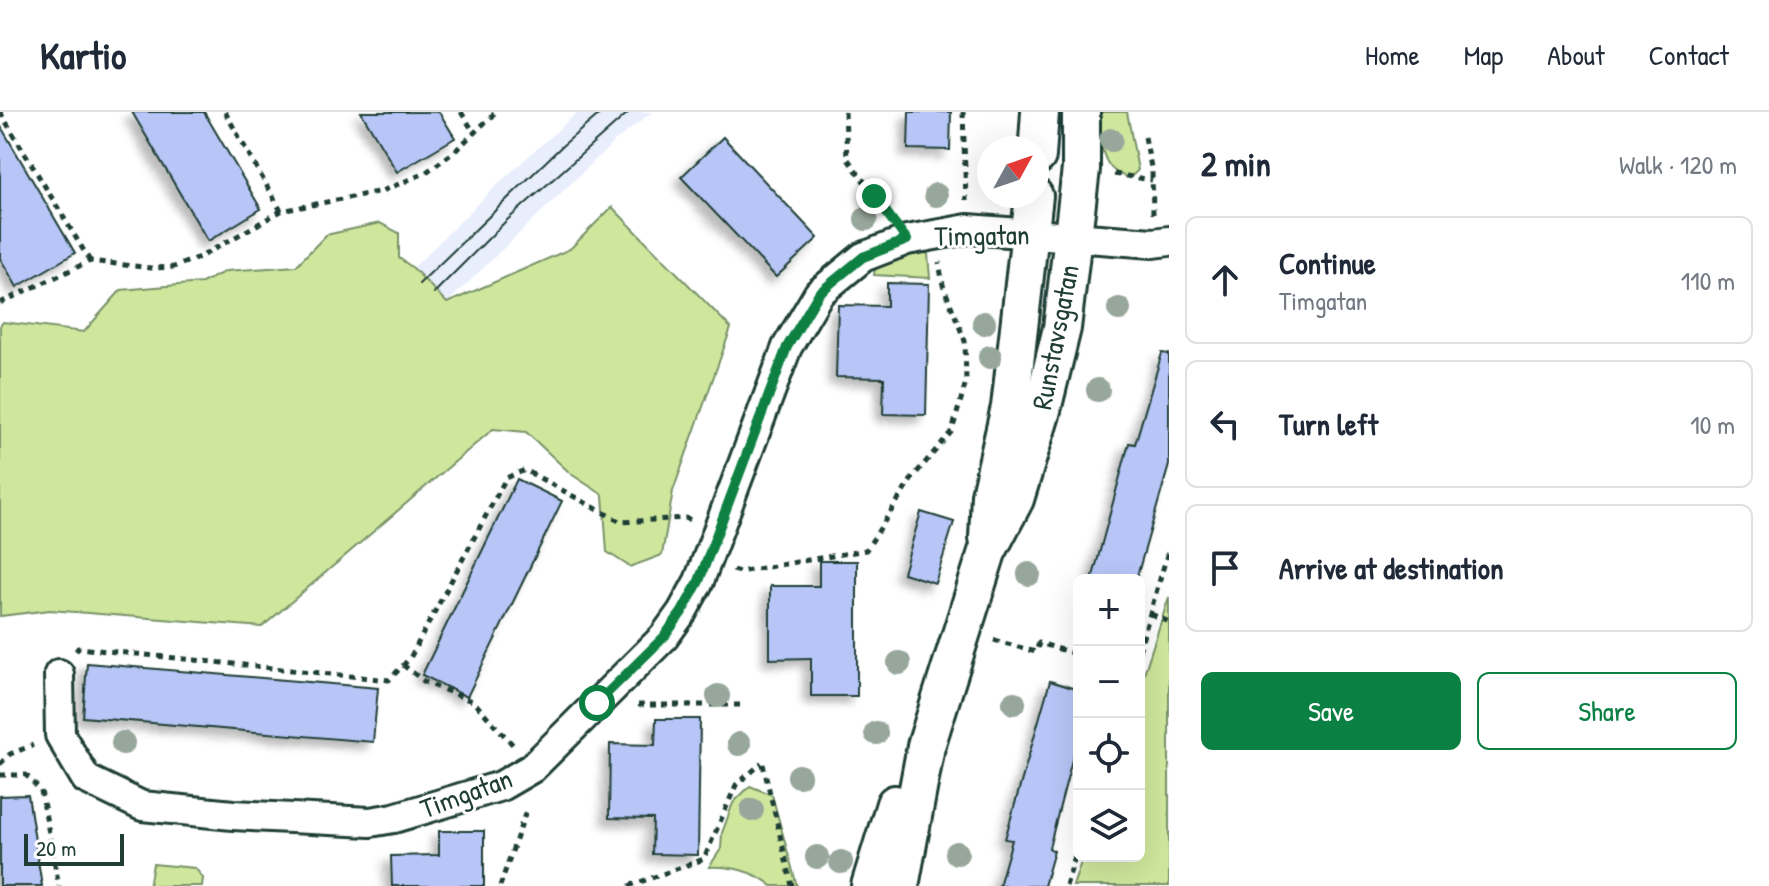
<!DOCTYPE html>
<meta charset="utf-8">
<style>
:root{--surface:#fff;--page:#f2f2f3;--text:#1f2937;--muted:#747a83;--line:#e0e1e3;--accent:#0b8043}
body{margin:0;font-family:"Patrick Hand",sans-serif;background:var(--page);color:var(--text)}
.controls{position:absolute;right:24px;bottom:24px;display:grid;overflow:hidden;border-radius:12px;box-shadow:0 8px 32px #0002}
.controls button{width:72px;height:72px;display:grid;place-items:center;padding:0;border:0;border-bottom:2px solid var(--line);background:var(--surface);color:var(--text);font:40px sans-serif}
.compass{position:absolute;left:977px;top:24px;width:72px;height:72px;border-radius:50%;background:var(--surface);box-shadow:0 8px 32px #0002;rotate:50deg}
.scale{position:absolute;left:24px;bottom:20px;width:100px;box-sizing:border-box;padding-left:8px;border:4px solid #1f3d34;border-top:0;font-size:22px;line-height:28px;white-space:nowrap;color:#1f3d34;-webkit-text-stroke:6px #fff;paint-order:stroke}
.stop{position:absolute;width:24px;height:24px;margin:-18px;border:6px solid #0b8043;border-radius:50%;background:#fff}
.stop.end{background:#0b8043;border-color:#fff;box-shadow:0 2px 8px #0008}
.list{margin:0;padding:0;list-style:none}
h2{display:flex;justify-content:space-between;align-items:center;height:104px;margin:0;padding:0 32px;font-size:34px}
h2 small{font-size:26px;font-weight:400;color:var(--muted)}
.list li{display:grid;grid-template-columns:52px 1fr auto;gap:24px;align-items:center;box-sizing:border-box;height:128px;margin:0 16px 16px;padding:0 16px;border:2px solid var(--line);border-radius:12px}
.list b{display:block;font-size:30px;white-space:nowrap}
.list p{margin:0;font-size:26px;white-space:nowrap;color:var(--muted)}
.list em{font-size:26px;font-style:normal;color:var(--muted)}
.actions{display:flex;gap:16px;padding:24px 32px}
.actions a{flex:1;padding:18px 0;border:2px solid var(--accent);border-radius:12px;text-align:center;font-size:28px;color:var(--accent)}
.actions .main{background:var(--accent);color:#fff}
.icon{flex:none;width:44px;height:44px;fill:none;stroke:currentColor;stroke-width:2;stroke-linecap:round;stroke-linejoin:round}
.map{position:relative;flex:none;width:1169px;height:774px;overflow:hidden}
header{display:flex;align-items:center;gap:48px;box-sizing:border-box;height:112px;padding:0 40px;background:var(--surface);border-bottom:2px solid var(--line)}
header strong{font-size:38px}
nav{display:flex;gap:44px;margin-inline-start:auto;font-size:28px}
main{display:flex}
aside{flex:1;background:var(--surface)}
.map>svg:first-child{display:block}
.built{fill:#e9eefd}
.green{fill:#cfe79d;stroke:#779268;stroke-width:2}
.building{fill:#b7c6f7;stroke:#1f3d34;stroke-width:2;filter:url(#shadow)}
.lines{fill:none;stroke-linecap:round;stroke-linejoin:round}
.minor-casing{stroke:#1f3d34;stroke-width:34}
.tertiary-casing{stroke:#1f3d34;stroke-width:42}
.path{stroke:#1f3d34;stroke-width:5;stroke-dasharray:6 6;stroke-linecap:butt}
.minor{stroke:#fff;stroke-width:28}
.tertiary{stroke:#fff;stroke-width:36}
.tram{stroke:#1f3d34;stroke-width:2}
.tree{fill:#97a79b}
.route{stroke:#0b8043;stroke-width:10}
.labels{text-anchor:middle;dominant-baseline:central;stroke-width:6;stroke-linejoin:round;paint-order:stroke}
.street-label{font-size:28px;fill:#1f3d34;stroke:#fff}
</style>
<header>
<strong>Kartio</strong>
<nav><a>Home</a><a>Map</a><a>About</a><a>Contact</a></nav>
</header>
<main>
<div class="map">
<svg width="1169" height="774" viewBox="0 0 1169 774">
<defs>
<filter id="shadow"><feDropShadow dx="-7" dy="7" stdDeviation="4" flood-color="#0004"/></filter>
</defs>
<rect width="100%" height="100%" fill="#fff"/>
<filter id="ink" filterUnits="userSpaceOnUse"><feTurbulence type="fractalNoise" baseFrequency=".0125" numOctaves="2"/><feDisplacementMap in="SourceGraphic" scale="16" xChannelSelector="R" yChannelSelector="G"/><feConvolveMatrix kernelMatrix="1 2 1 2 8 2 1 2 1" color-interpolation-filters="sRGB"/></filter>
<g filter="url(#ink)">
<polygon class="built" points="578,0 652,0 614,30 447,191 413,156 500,70"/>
<g class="green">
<path d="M 1098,0 L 1127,0 L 1138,58 L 1131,65 C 1099,63 1100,24 1098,0 Z"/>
<polygon points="612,95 731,216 673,379 662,443 630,455 607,440 603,383 571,362 526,320 493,317 262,515 50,498 0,504 0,214 3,210 84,220 121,178 202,171 226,159 296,154 326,123 380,111 399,121 399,146 413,156 447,191 570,137"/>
<polygon points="915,138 928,142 930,166 874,163 875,156"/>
<polygon points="1169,485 1169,774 1073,774 1083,744 1139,744 1139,577"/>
<path d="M 750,674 L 772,683 L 797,774 L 772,774 C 755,759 730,754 709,755 L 721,737 L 722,721 L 733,691 Z"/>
<polygon points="153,752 195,756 203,766 202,774 149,774"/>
</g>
<g class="building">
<polygon points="132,0 204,0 261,97 208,129"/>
<polygon points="361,0 439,0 455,26 397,60"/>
<polygon points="909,0 951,0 950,38 908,37"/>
<polygon points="0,13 75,141 17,175 0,146"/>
<polygon points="723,25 818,126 776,165 681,65"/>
<polygon points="887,171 929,172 926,303 883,302 884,266 836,265 838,193 887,194"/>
<polygon points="1162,241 1169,242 1169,353 1136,468 1092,468 1129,331 1135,332"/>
<polygon points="517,367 562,389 467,585 422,563"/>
<polygon points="921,400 954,410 935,471 903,461"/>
<polygon points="819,449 857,449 857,584 811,584 811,546 770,547 770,474 819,474"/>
<polygon points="87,551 378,576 373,630 83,605"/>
<polygon points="1050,569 1079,578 1079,621 1049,736 1054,739 1044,774 999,774 1012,728 1005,727"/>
<polygon points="656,607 700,607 698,743 652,742 653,707 609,706 610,632 655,633"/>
<polygon points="28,683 42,774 0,774 0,684"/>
<polygon points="439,719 484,719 484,774 392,774 391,744 439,743"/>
</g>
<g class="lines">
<defs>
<polyline id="minor" points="59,562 60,623 86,667 142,694 233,703 370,710 394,706 501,674 532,656 664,525 682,500 699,469 787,235 819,181 863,145 907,128 968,117 1153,131 1169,129"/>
<g id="tertiary">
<polyline points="1037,44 1040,0"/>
<polyline points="988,426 990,383 1010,295 1034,84"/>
<polyline points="870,774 895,692"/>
<polyline points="900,774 926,634 987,440 1015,387 1041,302 1062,216 1081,57 1081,0"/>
</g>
</defs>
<use href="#minor" class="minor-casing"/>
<use href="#tertiary" class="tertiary-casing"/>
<g class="path">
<polyline points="0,0 90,149"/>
<polyline points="225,0 281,99"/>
<polyline points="461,0 475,22"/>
<polyline points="845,0 847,46 890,105"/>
<polyline points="963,0 966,88"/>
<polyline points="1145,25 1152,60 1153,102"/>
<polyline points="1114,62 1152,68"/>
<polyline points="0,191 90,149 151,156 174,155 202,144 281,99 382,79 425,61 454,40 496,0"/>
<polyline points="733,458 739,460 866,438 913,365 952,319 966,270 965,229 943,173 939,150"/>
<polyline points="1151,502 1169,510"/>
<polyline points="994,528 1036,540 1039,531 1079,543"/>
<polyline points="76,539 78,536 389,568 410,546 506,366 525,358 621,410 685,406 691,408"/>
<polyline points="1139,539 1169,436"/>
<polyline points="403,553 425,570 474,590 514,634"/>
<polyline points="638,593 741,593"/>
<polyline points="0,652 10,642 33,633"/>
<polyline points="763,652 792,774"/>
<polyline points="0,663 26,663 41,679 59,774"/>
<polyline points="500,774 527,696"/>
<polyline points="629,774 704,747 736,673 762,651"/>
<polyline points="1066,774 1079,732"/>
</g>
<use href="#minor" class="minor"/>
<use href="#tertiary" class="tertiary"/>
<g class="tram">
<polyline points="419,172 562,34 602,0"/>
<polyline points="434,181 506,109 629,0"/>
</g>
</g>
<g class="tree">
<circle cx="1111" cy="28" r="12"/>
<circle cx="936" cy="83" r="12"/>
<circle cx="866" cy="107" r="12"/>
<circle cx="1119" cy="197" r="12"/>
<circle cx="984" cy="211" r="12"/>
<circle cx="990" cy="245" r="12"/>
<circle cx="1098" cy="278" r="12"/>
<circle cx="1029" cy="462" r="12"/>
<circle cx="899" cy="551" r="12"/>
<circle cx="718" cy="584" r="12"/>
<circle cx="1014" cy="591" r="12"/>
<circle cx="876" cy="621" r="12"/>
<circle cx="123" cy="631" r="12"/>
<circle cx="739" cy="632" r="12"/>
<circle cx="799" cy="664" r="12"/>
<circle cx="752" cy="698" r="12"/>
<circle cx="957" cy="741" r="12"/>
<circle cx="817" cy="745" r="12"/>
<circle cx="841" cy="750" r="12"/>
</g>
</g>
<g class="lines" filter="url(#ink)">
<polyline class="route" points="597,591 664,525 682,500 699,469 787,235 819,181 863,145 907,128 874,84"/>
</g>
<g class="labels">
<g class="street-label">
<text transform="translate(982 123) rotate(-1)">Timgatan</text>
<text transform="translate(1055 225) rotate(-79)">Runstavsgatan</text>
<text transform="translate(466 681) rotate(-20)">Timgatan</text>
</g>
</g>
</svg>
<div class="controls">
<button>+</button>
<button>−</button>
<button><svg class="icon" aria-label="locate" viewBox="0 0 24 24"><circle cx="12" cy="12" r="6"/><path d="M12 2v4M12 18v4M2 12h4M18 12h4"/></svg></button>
<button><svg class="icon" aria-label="layers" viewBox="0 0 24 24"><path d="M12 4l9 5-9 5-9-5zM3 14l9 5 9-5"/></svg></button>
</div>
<svg class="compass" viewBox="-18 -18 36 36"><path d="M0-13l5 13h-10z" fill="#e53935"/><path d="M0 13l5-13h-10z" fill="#747a83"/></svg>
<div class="scale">20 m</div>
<div class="stop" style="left:597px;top:591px"></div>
<div class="stop end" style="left:874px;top:84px"></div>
</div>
<aside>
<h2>2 min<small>Walk · 120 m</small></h2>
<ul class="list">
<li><svg class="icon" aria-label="ahead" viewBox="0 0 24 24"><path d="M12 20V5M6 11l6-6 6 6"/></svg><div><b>Continue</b><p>Timgatan</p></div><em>110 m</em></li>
<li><svg class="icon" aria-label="left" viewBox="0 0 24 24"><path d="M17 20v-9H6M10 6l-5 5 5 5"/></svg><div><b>Turn left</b></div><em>10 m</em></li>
<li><svg class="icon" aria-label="arrive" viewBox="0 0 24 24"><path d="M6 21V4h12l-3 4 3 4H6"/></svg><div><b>Arrive at destination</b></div></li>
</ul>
<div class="actions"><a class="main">Save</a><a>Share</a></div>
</aside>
</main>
